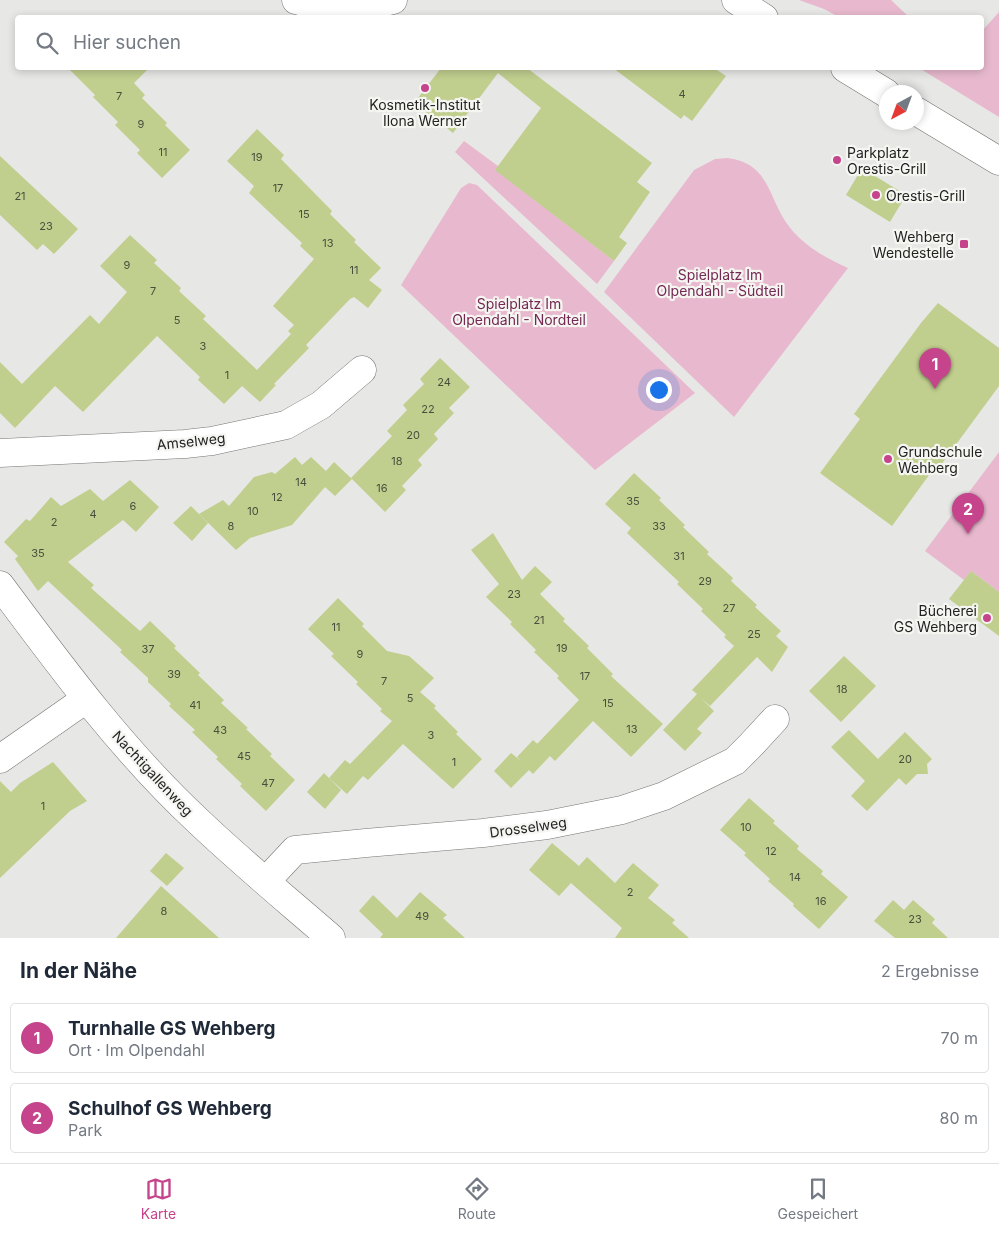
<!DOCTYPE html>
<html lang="de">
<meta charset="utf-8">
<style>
:root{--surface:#fff;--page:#f2f2f3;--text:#1f2937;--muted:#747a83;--line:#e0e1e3;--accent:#c5448c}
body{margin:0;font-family:Inter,sans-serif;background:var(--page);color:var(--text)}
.compass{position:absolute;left:879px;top:85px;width:45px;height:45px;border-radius:50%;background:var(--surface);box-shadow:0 2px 8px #0003;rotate:221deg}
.you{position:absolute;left:658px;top:389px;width:18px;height:18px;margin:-12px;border:4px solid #fff;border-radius:50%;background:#1a73e8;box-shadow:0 0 0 8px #1a73e833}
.badge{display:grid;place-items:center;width:32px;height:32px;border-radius:50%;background:var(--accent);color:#fff;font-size:16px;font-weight:700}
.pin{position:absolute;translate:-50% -41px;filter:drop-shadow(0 1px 2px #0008)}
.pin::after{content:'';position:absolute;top:26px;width:18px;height:15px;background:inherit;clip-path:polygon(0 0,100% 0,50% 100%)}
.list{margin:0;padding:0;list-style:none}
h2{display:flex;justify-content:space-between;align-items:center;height:65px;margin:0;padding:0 20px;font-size:21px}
h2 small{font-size:16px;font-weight:400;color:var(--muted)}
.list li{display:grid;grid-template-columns:32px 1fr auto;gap:15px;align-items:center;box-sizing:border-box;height:70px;margin:0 10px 10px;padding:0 10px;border:1px solid var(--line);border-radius:5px}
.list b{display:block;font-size:19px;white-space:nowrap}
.list p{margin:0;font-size:16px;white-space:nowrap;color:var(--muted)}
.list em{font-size:16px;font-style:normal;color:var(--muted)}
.icon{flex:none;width:28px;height:28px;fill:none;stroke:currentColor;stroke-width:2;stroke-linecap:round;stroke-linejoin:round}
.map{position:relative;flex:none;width:999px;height:938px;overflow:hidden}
.search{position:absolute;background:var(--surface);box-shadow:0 2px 8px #0003;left:15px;right:15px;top:15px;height:55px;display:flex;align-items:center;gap:12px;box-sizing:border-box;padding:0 18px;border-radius:5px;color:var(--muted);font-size:19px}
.sheet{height:225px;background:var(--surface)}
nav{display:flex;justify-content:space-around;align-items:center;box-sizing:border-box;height:70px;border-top:1px solid var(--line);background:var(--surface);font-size:14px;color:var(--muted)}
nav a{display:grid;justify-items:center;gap:2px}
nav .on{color:var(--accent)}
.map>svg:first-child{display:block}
.green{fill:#e8b9ce}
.building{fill:#c0ce8e}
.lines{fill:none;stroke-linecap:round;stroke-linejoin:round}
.minor-casing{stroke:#757673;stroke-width:29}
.minor{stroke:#fff;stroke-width:28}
.poi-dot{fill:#c5448c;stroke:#f5f6f2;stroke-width:2}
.labels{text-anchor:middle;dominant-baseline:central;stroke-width:4.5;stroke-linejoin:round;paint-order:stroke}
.number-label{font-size:11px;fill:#4a4e3d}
.poi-label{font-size:14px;fill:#232322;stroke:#f5f6f2;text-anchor:start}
.park-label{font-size:14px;fill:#742852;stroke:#f5f6f2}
.street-label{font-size:14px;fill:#232322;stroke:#f5f6f2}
</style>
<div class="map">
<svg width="999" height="938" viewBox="0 0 999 938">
<rect width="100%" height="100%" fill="#e7e8e5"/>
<g class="green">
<polygon points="799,0 891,0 909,17 839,17 824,9"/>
<polygon points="999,12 999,117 919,68 982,68 982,31"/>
<polygon points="464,141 498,166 496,170 614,261 597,284 455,152"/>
<path d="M 728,158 C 772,164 767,200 791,229 C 806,247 826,258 848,268 L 734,417 L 604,292 L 694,170 L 715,159 Z"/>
<polygon points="469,183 477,185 695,393 595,470 401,285 461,188"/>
<polygon points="999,452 999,592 971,571 964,580 925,551"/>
</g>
<g class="building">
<polygon points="68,68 149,68 134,83 145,95 142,98 167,123 165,125 190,150 162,178 137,153 140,150 115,125 118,122 93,97 95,95"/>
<polygon points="441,68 527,68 652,163 637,182 650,192 619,237 627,243 614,261 495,170 541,108 498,73 453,133 414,103"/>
<polygon points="613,68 714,68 726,76 692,121 684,115 681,119"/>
<polygon points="257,129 284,155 281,159 332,211 330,214 356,240 354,242 381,268 369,280 382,290 368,308 354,297 350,299 306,345 309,348 274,384 276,385 260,402 242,386 224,404 198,380 200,377 157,336 83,412 55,386 15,428 0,413 0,362 22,384 90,315 99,324 127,292 100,266 130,235 157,260 154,263 181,288 179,291 206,316 203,319 257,370 291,334 288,331 294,325 273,306 314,259 300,246 302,243 249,193 254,186 227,161"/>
<polygon points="0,156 78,229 54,254 43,244 37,250 0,215"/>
<polygon points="862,168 906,195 890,222 846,195"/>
<polygon points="938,303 999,348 999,386 935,473 932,471 892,526 820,473 860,419 854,414 921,323"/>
<polygon points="440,358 470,387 449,408 454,413 434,434 438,439 418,460 422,465 402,486 406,490 385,512 351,478 392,436 387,431 407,410 403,405 424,384 420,379"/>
<polygon points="295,457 302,465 311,457 326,471 334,462 352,479 335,496 325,487 292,525 250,538 236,550 199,514 223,500 229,506 254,477 272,472 275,474"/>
<polygon points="634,473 661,498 659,500 685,525 683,527 709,552 707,554 733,578 731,581 757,605 755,607 781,631 776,636 788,647 772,672 757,657 710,706 701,698 714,711 697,729 702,733 685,751 663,730 697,694 692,690 734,646 724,637 726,635 701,611 703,609 677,584 679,582 627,533 631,528 605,504"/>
<polygon points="130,480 159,507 136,532 123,520 68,562 94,585 91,588 140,631 150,621 176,646 174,648 200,673 198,675 224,700 221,703 248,728 246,729 272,754 270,756 295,780 266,811 240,786 242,784 216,759 218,757 192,732 195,730 169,706 171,704 148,682 148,678 120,652 122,650 48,581 38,591 15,559 18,556 4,542 26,519 30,521 51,497 61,506 90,489 103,501"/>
<polygon points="191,506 208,523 192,541 173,523"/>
<polygon points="493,533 522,580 535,566 552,582 540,594 565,619 563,621 589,646 587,648 613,674 611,676 663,724 631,757 593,721 555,761 550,756 533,774 529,770 511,788 494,771 511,753 521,761 517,757 533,740 541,747 537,744 579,700 557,678 559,676 534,652 536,650 510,624 512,622 486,597 499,584 471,550"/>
<polygon points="971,571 999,592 999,636 949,599"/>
<polygon points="338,598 364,624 362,626 387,651 409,656 434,678 420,692 436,706 434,708 458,732 456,734 482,759 453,789 403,744 368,780 363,776 347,794 329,778 345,760 350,764 392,721 380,711 382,709 356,684 358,682 331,656 334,654 308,629"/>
<polygon points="844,656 876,686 841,722 809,691"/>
<polygon points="849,730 878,759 905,732 932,759 927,764 928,774 917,774 906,785 899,778 867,811 851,796 865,781 831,747"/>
<polygon points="53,762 87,801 70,811 0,878 0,781 11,792 20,783"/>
<polygon points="324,773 341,790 325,809 307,792"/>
<polygon points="749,798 775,821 773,823 799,846 797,849 823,871 821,874 848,897 819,929 793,906 794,904 768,881 770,879 744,855 746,853 720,830"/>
<polygon points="552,843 579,866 587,857 615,883 633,863 659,885 648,898 675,920 672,923 689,938 615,938 622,928 571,883 559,896 529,870"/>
<polygon points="166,853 184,868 167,886 150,871"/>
<polygon points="161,886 219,938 116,938"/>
<polygon points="420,892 447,915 443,918 465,938 380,938 383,934 359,911 373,895 397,918"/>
<polygon points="893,900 904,910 913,900 935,919 932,923 948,938 895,938 874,921"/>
</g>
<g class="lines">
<defs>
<g id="minor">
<path d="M 296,0 C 330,10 359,9 393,0"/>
<polyline points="736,0 764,18"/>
<polyline points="845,68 886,93"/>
<polyline points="916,111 999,161"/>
<polyline points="0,453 185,444 212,441 286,425 321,405 362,370"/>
<path d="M 0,585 C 61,667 122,750 197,820 C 240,861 286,899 331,938"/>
<polyline points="0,759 86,699"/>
<polyline points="266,881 295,850 366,843 483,833 547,825 622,810 664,796 735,761 750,746 775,719"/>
</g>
</defs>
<use href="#minor" class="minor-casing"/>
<use href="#minor" class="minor"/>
</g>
<g class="poi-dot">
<circle cx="425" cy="88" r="5"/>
<circle cx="837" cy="160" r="5"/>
<circle cx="876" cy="195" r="5"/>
<rect x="959" y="239" width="10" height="10" rx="2.5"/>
<circle cx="888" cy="459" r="5"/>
<circle cx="987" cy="618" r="5"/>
</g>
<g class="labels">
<g class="number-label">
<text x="682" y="94">4</text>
<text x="119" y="96">7</text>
<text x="141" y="124">9</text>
<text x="163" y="152">11</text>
<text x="257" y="157">19</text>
<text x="278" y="188">17</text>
<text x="20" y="196">21</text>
<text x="304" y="214">15</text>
<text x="46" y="226">23</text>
<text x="328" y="243">13</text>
<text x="127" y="265">9</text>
<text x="354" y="270">11</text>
<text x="153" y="291">7</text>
<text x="177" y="320">5</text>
<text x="203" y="346">3</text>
<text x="227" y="375">1</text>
<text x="444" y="382">24</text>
<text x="428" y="409">22</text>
<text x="413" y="435">20</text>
<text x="397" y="461">18</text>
<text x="301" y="482">14</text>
<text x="382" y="488">16</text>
<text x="277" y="497">12</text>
<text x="633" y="501">35</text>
<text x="133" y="506">6</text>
<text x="253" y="511">10</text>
<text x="93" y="514">4</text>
<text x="54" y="522">2</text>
<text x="231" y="526">8</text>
<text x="659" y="526">33</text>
<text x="38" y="553">35</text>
<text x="679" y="556">31</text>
<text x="705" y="581">29</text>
<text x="514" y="594">23</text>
<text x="729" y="608">27</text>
<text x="539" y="620">21</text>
<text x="336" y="627">11</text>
<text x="754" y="634">25</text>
<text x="562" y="648">19</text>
<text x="148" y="649">37</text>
<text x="360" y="654">9</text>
<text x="174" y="674">39</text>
<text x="585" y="676">17</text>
<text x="384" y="681">7</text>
<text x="842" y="689">18</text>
<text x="410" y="698">5</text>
<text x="608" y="703">15</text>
<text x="195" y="705">41</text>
<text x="632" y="729">13</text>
<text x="220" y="730">43</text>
<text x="431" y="735">3</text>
<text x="244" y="756">45</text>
<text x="905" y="759">20</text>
<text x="454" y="762">1</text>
<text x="268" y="783">47</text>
<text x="43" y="806">1</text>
<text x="746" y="827">10</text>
<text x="771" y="851">12</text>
<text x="795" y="877">14</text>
<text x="630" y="892">2</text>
<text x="821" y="901">16</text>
<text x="164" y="911">8</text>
<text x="422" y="916">49</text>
<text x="915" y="919">23</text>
</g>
<g class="poi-label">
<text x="425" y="104" text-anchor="middle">Kosmetik-Institut<tspan x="425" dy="16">Ilona Werner</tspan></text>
<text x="847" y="152">Parkplatz<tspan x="847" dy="16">Orestis-Grill</tspan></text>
<text x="886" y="195">Orestis-Grill</text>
<text x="954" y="236" text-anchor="end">Wehberg<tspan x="954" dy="16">Wendestelle</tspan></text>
<text x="898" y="451">Grundschule<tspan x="898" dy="16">Wehberg</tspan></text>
<text x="977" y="610" text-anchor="end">Bücherei<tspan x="977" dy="16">GS Wehberg</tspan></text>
</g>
<g class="park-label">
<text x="720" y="274">Spielplatz Im<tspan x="720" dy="16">Olpendahl - Südteil</tspan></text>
<text x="519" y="303">Spielplatz Im<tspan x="519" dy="16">Olpendahl - Nordteil</tspan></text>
</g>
<g class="street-label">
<text transform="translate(191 441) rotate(-6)">Amselweg</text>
<text transform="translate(153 773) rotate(47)">Nachtigallenweg</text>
<text transform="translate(528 827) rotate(-8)">Drosselweg</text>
</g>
</g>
</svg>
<svg class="compass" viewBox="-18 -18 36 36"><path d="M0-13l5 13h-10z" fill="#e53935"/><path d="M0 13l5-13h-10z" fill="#747a83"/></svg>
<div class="you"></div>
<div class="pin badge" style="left:935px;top:389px">1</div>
<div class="pin badge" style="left:968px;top:534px">2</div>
<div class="search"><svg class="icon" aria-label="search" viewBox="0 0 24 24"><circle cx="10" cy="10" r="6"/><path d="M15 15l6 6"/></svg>Hier suchen</div>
</div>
<section class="sheet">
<h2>In der Nähe<small>2 Ergebnisse</small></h2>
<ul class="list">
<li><span class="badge">1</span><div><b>Turnhalle GS Wehberg</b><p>Ort · Im Olpendahl</p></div><em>70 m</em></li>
<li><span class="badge">2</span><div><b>Schulhof GS Wehberg</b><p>Park</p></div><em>80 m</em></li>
</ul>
</section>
<nav>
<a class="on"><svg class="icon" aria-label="map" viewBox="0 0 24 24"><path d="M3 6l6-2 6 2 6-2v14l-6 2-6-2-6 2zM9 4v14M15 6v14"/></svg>Karte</a>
<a><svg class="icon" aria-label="directions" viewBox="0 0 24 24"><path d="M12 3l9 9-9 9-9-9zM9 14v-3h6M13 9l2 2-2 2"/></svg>Route</a>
<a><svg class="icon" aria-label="saved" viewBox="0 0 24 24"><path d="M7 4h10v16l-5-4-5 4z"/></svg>Gespeichert</a>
</nav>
